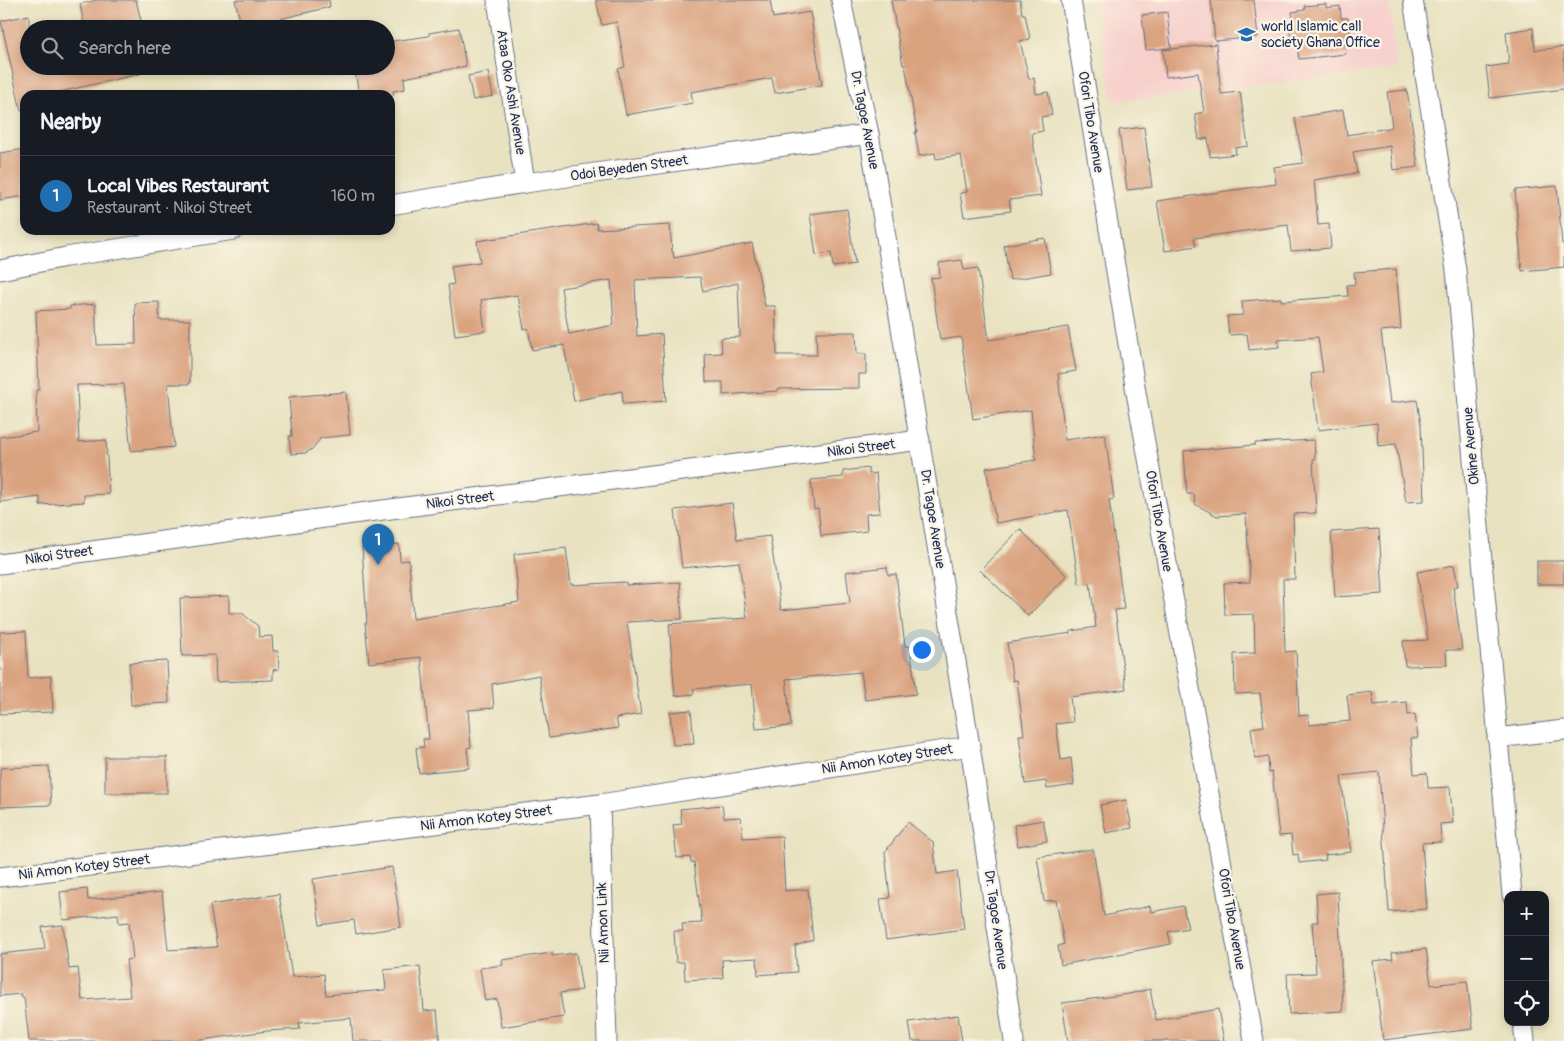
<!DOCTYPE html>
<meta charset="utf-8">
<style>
:root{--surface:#171b24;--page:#242831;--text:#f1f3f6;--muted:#9ea1a6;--line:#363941;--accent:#1f6fb2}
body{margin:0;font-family:Pangolin,sans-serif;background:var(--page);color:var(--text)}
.controls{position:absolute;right:15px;bottom:15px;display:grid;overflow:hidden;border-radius:10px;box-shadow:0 2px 8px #0003}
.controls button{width:45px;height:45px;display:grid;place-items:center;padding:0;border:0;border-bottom:1px solid var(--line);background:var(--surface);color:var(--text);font:25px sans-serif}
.you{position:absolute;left:921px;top:649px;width:18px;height:18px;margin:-12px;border:4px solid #fff;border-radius:50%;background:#1a73e8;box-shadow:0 0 0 8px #1a73e833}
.badge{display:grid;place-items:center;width:32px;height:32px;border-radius:50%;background:var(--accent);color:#fff;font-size:16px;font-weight:700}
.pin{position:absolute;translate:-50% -41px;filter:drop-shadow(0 1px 2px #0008)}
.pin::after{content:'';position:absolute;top:26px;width:18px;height:15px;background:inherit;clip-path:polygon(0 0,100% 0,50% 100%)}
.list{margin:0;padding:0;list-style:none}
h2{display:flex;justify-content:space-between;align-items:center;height:65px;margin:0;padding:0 20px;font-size:21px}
h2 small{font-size:16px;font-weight:400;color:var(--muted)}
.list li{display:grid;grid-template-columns:32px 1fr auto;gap:15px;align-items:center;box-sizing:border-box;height:80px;padding:0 20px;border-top:1px solid var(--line)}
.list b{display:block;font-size:19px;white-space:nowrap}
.list p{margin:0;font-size:16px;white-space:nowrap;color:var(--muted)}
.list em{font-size:16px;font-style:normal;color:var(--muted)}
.icon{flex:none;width:28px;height:28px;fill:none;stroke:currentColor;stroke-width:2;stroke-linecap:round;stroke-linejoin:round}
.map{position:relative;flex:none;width:1564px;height:1041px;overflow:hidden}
.search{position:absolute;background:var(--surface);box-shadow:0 2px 8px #0003;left:20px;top:20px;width:375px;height:55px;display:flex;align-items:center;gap:12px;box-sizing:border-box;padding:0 18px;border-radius:28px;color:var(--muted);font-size:19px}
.panel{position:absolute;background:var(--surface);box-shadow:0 2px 8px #0003;left:20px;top:90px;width:375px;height:145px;border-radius:15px}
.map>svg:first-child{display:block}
.built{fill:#f7d0cc}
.building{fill:#daa380;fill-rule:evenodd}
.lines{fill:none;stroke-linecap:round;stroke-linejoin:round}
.minor-casing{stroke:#636e80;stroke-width:21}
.minor{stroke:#fff;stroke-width:19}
.labels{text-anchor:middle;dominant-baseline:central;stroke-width:4.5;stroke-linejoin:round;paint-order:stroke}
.poi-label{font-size:14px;fill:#1b2f5e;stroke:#fcf5e5;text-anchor:start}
.street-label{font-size:14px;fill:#1b2f5e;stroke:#fcf5e5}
</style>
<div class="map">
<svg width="1564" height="1041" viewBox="0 0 1564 1041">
<rect width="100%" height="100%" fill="#fcf5e5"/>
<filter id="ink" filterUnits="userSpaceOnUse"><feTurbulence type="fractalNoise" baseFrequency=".02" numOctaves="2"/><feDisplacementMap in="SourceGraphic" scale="10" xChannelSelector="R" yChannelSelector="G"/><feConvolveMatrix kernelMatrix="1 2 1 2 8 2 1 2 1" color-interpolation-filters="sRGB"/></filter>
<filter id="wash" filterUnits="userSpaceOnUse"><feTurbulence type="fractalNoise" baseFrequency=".0096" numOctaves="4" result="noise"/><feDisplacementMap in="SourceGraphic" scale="20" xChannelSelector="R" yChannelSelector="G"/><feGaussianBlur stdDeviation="1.12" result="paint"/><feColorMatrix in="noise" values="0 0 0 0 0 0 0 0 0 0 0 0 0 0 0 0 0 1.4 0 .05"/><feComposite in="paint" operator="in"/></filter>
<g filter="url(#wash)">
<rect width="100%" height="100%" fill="#e8e2c0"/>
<polygon class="built" points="1095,0 1389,0 1398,69 1113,102"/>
<g id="blocks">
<g class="building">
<polygon points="97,0 136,0 143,29 85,29 80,4"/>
<polygon points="235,0 329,0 330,7 242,28"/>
<polygon points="596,0 770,0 773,18 810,12 822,85 775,93 772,78 691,92 693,103 626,115 618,69 625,67 617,22 602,25"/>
<polygon points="891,0 1020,0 1022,14 1025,14 1030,39 1020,41 1029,79 1034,78 1036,94 1048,92 1052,115 1041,117 1043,131 1032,133 1041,196 1009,200 1011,211 964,217 960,193 967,192 961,155 936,159 935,153 919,156 915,132 917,132 905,65 903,65"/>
<polygon points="1211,0 1254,0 1258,37 1215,41"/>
<polygon points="1326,4 1326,8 1340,6 1341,18 1348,18 1351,40 1344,40 1346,54 1299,59 1297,46 1292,47 1289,25 1294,25 1292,12 1305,10 1304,6"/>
<polygon points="1167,12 1171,48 1146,50 1142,15"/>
<polygon points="29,15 29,66 140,66 140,74 46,95 25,95 25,111 21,111 1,21"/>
<polygon points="459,28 466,66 404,78 405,89 393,91 394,95 359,95 354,66 386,66 386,42 429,36 429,33"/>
<polygon points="1533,28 1535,50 1564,47 1564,89 1490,98 1486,67 1509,64 1506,32"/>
<polygon points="1216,44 1221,94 1240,92 1248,146 1235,148 1236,154 1210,157 1208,138 1199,140 1195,114 1204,112 1198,73 1166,77 1163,50"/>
<polygon points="488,72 493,96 473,100 468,76"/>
<polygon points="1407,90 1418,167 1393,170 1390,146 1353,152 1357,173 1314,180 1318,225 1329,224 1331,248 1291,251 1288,225 1194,238 1196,246 1165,251 1157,201 1276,184 1274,167 1303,163 1295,118 1343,110 1347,135 1388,128 1392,127 1387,92"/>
<polygon points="1144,127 1152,187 1127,190 1119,130"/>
<polygon points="25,149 25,196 0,200 0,153"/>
<polygon points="1557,186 1562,244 1564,244 1564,267 1522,271 1515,190"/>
<polygon points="847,209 855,264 833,267 831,253 816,255 810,214"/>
<path d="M 597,223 L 597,229 L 670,225 L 672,252 L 673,252 L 674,258 L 752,243 L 765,306 L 775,306 L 777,355 L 817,355 L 816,332 L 856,332 L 857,354 L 866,354 L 866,374 L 859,374 L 859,388 L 778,389 L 778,391 L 723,395 L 723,382 L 706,382 L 705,354 L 722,353 L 721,338 L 740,337 L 738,283 L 703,291 L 700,277 L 635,280 L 637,336 L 662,334 L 666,401 L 623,404 L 622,391 L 574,401 L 564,345 L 532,350 L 528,328 L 524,329 L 518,295 L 481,300 L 485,331 L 455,335 L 448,285 L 454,284 L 451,266 L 480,262 L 477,241 ZM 611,280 L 614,325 L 569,334 L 561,288 Z"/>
<polygon points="1045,238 1051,273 1010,280 1004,245"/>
<polygon points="962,260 964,270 978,268 989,340 1068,327 1076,371 1058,374 1065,440 1105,434 1114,499 1109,500 1124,609 1115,610 1126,689 1070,697 1073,722 1056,724 1061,760 1071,758 1074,785 1047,789 1046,781 1025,784 1019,735 1024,735 1017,680 1013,681 1007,643 1071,633 1071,631 1096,627 1090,583 1079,584 1068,510 996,523 986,468 1036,460 1031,410 973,419 961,337 940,340 931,278 940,277 939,263"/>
<polygon points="1396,269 1401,329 1381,331 1390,403 1417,400 1421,425 1424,501 1406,502 1396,444 1378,446 1377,423 1318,430 1311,374 1323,372 1318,337 1278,340 1279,347 1249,350 1247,334 1229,335 1227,316 1243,315 1242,301 1281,298 1281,301 1348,296 1347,285 1355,284 1354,272"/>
<polygon points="159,302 159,320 190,320 190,384 168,384 174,447 131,451 124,384 77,385 79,442 106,440 109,494 84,495 84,502 40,505 40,497 0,502 0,437 37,432 36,390 39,390 36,311 70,309 70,306 95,304 97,345 136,344 135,303"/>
<polygon points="346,392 350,435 321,438 312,449 306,453 291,454 289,436 292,436 289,397"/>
<polygon points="1314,440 1315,459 1313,459 1316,513 1293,514 1295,579 1283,579 1285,652 1296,651 1299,716 1308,715 1309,725 1350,721 1347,695 1372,692 1374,705 1407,702 1408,715 1415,714 1418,738 1411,738 1414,774 1427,773 1428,788 1450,787 1453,823 1440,824 1441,842 1422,843 1427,909 1389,912 1379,772 1341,776 1351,852 1325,855 1326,860 1299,863 1298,854 1293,855 1291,835 1279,836 1272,772 1269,773 1268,757 1255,759 1251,728 1264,726 1260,693 1235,694 1234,654 1255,653 1254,614 1225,615 1224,583 1250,582 1246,514 1217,516 1195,504 1194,494 1187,494 1184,451 1255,445 1255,443"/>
<polygon points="868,468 869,474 876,473 880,513 866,514 867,531 821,536 818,508 814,509 811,480 843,477 843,471"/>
<polygon points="732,503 737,540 770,536 781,610 850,603 846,572 887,567 888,575 896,574 905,646 910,646 916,694 865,700 861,672 786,679 791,726 756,729 752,684 693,689 694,694 675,696 669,624 747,618 739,562 682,568 675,510"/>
<polygon points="1020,529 1067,576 1028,616 980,570"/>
<polygon points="1379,529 1383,594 1335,597 1331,532"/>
<polygon points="399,544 400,561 409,560 413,619 519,602 514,554 566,548 571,585 626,582 626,585 680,582 682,619 627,622 641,714 616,718 618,728 549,738 539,675 492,684 494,708 468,710 471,747 467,748 469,768 419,773 416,748 424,747 423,739 429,739 421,657 369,663 365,623 367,623 362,547"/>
<rect x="1537" y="561" width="27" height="23"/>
<polygon points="1454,565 1458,586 1453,587 1462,650 1446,650 1447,665 1405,666 1403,641 1428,640 1417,572"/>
<polygon points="229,596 229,613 242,613 258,626 259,637 272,636 273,651 278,651 279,669 273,670 273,680 216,682 215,655 182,656 180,598"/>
<polygon points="26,631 28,678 51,676 53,712 0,714 0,632"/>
<polygon points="167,661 169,703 131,705 129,663"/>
<polygon points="691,710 694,744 673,745 670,712"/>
<rect x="105" y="757" width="62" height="36"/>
<polygon points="49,766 51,805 0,807 0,768"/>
<polygon points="1126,800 1132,828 1106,833 1100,805"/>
<polygon points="722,805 724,818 741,817 743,838 782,836 785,891 808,889 813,940 795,946 797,972 758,975 757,958 722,960 723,978 685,980 684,962 676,962 674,931 683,931 682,924 702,923 694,862 691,862 690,857 677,858 673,825 682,824 680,809"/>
<polygon points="1043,820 1047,841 1018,846 1014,825"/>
<polygon points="908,822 933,842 937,874 957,871 964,929 886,940 880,899 890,898 885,852"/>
<polygon points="1093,849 1104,916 1150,906 1151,912 1183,906 1188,928 1168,932 1171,944 1061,965 1058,946 1064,944 1056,900 1044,901 1037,857"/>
<polygon points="392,867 401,927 356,934 354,920 320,925 313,879"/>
<polygon points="87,889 88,900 162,892 168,950 217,947 210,905 279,894 292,977 324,974 326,995 386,990 384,970 420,966 424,1011 437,1010 440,1041 353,1041 351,1018 299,1023 300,1029 267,1031 194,1041 29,1041 24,997 22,997 21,994 0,996 0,954 45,949 42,927 63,925 69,969 78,968 82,1000 130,997 126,960 133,959 129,922 119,923 118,914 63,920 60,892"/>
<polygon points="1338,892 1343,1011 1289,1014 1287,974 1316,973 1312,922 1318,922 1316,894"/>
<polygon points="1426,949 1431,985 1467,981 1473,1029 1383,1040 1373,961 1393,959 1392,953"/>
<polygon points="552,953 552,956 576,953 582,990 560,993 564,1017 501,1027 497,999 485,1001 480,968 503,965 502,960"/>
<polygon points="1150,989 1156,1020 1218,1009 1224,1041 1068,1041 1062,1003 1129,994"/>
<polygon points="958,1015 962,1041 912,1041 909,1022"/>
</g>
</g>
</g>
<g filter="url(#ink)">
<use href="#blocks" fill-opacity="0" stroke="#636e80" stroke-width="1"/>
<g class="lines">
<defs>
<g id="minor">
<polyline points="497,0 525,183"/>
<polyline points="841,0 869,134 970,746 1014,1041"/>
<polyline points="1071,0 1137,398 1254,1041"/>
<polyline points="1413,0 1456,270 1512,895"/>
<polyline points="390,205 525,183 869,134"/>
<polyline points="0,270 66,257 234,230"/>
<polyline points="0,564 360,513 920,440"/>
<polyline points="1497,738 1564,730"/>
<polyline points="600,804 607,1041"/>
<polyline points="0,877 600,804 970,746"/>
<polyline points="1523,1022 1525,1041"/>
</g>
</defs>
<use href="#minor" class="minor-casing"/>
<use href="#minor" class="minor"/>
</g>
</g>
<defs>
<symbol id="school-bare" viewBox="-9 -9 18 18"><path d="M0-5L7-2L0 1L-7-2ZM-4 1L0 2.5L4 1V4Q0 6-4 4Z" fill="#1f6fb2" stroke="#fcf5e5" stroke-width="2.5" paint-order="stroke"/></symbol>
</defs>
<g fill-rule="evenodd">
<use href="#school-bare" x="1234" y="22" width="25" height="25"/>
</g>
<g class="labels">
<g class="poi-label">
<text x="1261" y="26">world Islamic call<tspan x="1261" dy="16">society Ghana Office</tspan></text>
</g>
<g class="street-label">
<text transform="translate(511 92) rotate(81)">Ataa Oko Ashi Avenue</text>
<text transform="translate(865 120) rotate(79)">Dr. Tagoe Avenue</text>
<text transform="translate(1091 122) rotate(81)">Ofori Tibo Avenue</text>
<text transform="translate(629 168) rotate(-8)">Odoi Beyeden Street</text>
<text transform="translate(1471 446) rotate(-95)">Okine Avenue</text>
<text transform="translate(861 448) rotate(-7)">Nikoi Street</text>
<text transform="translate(460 500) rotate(-7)">Nikoi Street</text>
<text transform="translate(933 519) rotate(81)">Dr. Tagoe Avenue</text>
<text transform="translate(1159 521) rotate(80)">Ofori Tibo Avenue</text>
<text transform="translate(59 555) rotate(-8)">Nikoi Street</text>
<text transform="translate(887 759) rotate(-9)">Nii Amon Kotey Street</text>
<text transform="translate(486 818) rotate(-7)">Nii Amon Kotey Street</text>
<text transform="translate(84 867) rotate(-7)">Nii Amon Kotey Street</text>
<text transform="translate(1232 919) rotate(80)">Ofori Tibo Avenue</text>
<text transform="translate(996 920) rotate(82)">Dr. Tagoe Avenue</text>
<text transform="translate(603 923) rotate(-92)">Nii Amon Link</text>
</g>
</g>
</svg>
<div class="controls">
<button>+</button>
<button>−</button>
<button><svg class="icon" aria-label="locate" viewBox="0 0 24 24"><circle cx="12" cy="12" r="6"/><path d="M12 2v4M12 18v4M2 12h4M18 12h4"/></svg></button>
</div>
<div class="you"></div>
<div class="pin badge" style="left:378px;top:565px">1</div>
<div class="search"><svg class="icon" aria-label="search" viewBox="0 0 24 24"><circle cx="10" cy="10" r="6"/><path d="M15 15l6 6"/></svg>Search here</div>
<section class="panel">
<h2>Nearby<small></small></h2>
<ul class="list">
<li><span class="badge">1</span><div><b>Local Vibes Restaurant</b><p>Restaurant · Nikoi Street</p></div><em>160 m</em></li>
</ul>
</section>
</div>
